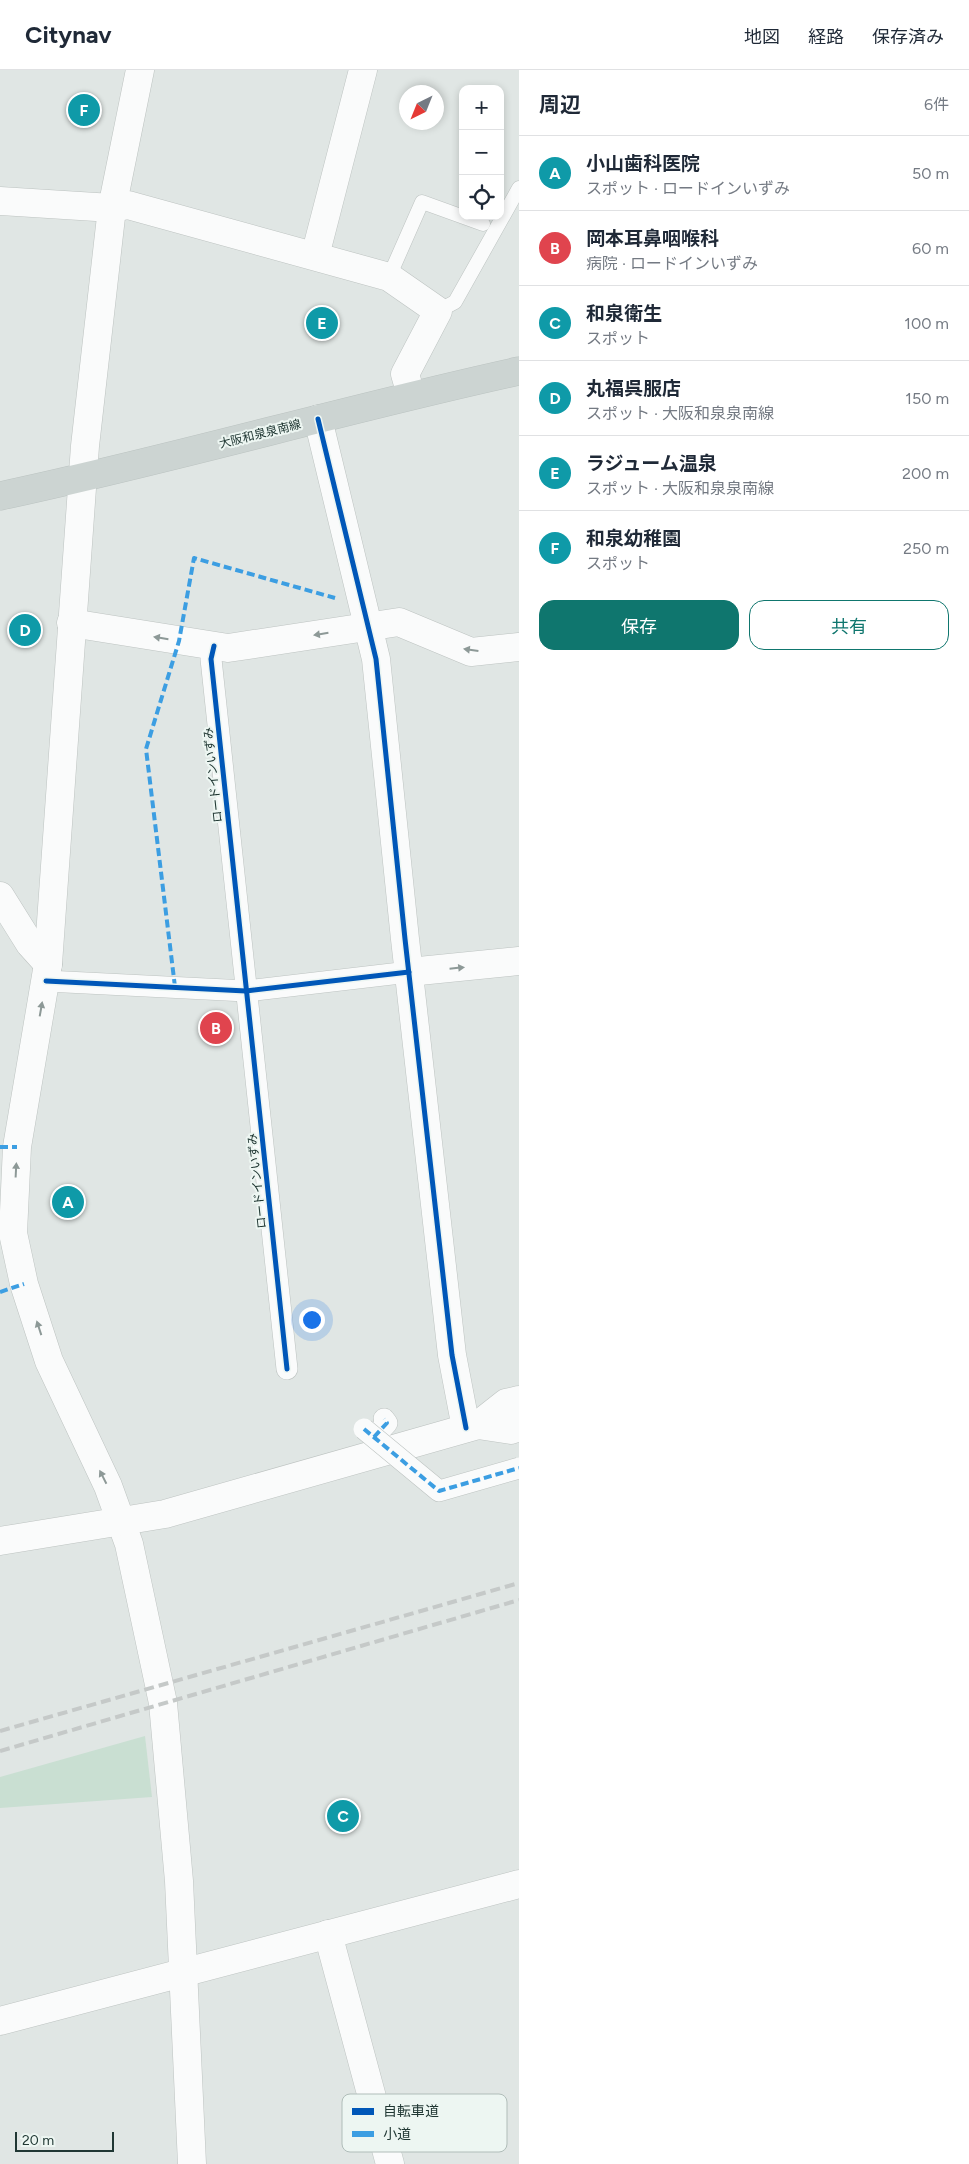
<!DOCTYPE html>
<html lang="ja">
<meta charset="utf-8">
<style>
:root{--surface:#fff;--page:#f2f2f3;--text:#1f2937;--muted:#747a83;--line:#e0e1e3;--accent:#0f766e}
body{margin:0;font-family:Figtree,"Noto Sans JP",sans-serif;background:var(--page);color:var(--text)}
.controls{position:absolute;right:15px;top:15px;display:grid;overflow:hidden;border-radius:10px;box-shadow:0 2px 8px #0003}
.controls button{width:45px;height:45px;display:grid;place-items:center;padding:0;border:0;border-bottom:1px solid var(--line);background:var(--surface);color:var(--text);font:25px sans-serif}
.compass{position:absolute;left:399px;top:15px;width:45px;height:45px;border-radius:50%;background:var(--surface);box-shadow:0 2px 8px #0003;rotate:223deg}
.scale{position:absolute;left:15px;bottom:12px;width:99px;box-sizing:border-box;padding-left:5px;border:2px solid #203733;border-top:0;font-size:14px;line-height:18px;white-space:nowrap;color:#203733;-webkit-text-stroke:4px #edf6f2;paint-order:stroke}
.you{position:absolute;left:311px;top:1249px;width:18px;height:18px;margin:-12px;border:4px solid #fff;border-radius:50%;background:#1a73e8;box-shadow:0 0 0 8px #1a73e833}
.badge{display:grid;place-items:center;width:32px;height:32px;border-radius:50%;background:var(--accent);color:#fff;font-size:16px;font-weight:700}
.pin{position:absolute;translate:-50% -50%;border:2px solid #fff;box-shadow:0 1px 5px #0006}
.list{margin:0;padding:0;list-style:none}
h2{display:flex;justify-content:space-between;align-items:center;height:65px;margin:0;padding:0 20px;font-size:21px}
h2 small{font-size:16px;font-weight:400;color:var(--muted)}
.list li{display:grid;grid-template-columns:32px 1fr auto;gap:15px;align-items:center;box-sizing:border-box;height:75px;padding:0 20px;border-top:1px solid var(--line)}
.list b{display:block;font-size:19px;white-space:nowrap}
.list p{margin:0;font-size:16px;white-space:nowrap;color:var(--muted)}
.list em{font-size:16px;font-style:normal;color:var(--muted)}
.actions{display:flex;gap:10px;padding:15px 20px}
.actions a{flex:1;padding:11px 0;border:1px solid var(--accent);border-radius:15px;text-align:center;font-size:18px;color:var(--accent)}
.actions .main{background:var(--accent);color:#fff}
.icon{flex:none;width:28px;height:28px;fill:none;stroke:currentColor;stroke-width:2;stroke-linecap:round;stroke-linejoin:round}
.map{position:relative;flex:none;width:519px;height:2094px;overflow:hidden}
header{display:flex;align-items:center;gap:30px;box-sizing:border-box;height:70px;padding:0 25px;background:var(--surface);border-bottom:1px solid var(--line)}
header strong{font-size:24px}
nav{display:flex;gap:28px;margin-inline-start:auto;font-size:18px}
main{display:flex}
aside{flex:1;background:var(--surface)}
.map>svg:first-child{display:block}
.green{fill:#c9dfd2}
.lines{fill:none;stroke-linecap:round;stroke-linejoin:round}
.service-casing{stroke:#bdc3c1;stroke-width:15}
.pedestrian-casing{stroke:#bdc3c1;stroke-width:22}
.minor-casing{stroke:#bdc3c1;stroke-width:29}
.tertiary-casing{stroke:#bdc3c1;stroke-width:29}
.primary-casing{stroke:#bbc3c1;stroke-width:29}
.service{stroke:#fafbfb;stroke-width:14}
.pedestrian{stroke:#fafbfb;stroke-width:21}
.minor{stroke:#fafbfb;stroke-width:28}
.tertiary{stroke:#fafbfb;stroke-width:28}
.primary{stroke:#ccd4d2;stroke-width:28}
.rail{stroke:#c5c9c8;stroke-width:4;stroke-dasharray:10 5;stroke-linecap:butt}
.pedestrian-bridge-casing{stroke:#bdc3c1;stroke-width:22;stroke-linecap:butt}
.pedestrian-bridge{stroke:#fafbfb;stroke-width:21}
.quiet{stroke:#3c9ee2;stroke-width:4;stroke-dasharray:8 4;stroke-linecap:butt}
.cycleway-casing{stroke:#edf6f2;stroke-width:8}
.cycleway{stroke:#0057b8;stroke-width:5}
.oneway{fill:#8d9997}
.labels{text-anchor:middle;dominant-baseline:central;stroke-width:4;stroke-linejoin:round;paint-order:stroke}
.street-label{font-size:12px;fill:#203733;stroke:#edf6f2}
.key{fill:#edf6f2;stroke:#b0bdb9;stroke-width:1}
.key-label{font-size:14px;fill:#203733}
</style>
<header>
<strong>Citynav</strong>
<nav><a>地図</a><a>経路</a><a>保存済み</a></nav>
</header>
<main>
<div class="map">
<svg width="519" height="2094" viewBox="0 0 519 2094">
<rect width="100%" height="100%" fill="#e0e6e4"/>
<polygon class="green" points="145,1666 152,1727 0,1738 0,1707"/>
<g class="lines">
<defs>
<g id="service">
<polyline points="389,207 422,132 483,154"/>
<polyline points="438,241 455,232 519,118"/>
</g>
<g id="pedestrian">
<polyline points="214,576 211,589 287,1299"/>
<polyline points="46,911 246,921 409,902"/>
<polyline points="374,1367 387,1353 384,1349"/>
</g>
<g id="minor">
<polyline points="140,0 112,138 85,376 48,894 17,1077 13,1163 24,1214 49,1291 108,1416 129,1474 163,1633 179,1811 192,2094"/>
<polyline points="0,131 112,138 128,135 389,207 438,241 405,304 411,325"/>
<polyline points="315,186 363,0"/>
<polyline points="71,553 228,578 399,552 471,582 519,577"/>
<polyline points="0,826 30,874 48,894"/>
<polyline points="409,902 519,891"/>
<polyline points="478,1355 506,1333 519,1330"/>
<polyline points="478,1355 511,1360 519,1357"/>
<polyline points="328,1864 390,2094"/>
<polyline points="0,1951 519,1814"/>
</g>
<g id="tertiary">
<polyline points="318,349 376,589 405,869 452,1285 466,1358"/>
<polyline points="0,1471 165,1444 478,1355"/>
</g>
<path id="primary" d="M 0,426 C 174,389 345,339 519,301"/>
</defs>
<use href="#service" class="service-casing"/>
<use href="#pedestrian" class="pedestrian-casing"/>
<use href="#minor" class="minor-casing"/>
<use href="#tertiary" class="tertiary-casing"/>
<use href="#primary" class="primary-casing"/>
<use href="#service" class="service"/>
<use href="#pedestrian" class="pedestrian"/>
<use href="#minor" class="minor"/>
<use href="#tertiary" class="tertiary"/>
<use href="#primary" class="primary"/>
<g class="rail">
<polyline points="0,1661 519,1513"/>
<polyline points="0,1681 519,1530"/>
</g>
<defs>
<polyline id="pedestrian-bridge" points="364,1359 439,1421 519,1398"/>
</defs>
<use href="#pedestrian-bridge" class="pedestrian-bridge-casing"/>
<use href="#pedestrian-bridge" class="pedestrian-bridge"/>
<g class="quiet">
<polyline points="175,917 146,679 179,571 194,488 335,528"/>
<polyline points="0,1077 17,1077"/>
<polyline points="0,1222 24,1214"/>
<polyline points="364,1359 439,1421 519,1398"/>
<polyline points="374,1367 387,1353 384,1349"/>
</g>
<defs>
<g id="cycleway">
<polyline points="318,349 376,589 405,869 452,1285 466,1358"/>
<polyline points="214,576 211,589 287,1299"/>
<polyline points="46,911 246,921 409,902"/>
</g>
</defs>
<use href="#cycleway" class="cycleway-casing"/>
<use href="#cycleway" class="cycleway"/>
</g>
<defs><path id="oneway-solid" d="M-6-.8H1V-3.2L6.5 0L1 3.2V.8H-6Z" transform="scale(1.25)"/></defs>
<g class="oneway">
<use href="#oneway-solid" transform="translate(321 564) rotate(171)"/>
<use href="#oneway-solid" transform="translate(161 568) rotate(-171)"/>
<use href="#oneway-solid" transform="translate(471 580) rotate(-172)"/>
<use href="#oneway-solid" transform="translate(457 898) rotate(-6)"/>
<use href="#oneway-solid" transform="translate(41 939) rotate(-80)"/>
<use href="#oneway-solid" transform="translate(16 1100) rotate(-87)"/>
<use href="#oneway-solid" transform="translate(39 1258) rotate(-108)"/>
<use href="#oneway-solid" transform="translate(103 1407) rotate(-117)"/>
</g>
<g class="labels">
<g class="street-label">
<text transform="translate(260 364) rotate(-14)">大阪和泉泉南線</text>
<text transform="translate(213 705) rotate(-96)">ロードインいずみ</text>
<text transform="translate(257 1111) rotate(-96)">ロードインいずみ</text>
</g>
</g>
<rect x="342" y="2024" width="165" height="58" rx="8" class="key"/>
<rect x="352" y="2038" width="22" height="7" fill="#0057b8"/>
<rect x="352" y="2061" width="22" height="6" fill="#3c9ee2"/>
<g class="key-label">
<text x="383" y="2046">自転車道</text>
<text x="383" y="2069">小道</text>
</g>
</svg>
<div class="controls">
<button>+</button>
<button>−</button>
<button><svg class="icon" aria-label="locate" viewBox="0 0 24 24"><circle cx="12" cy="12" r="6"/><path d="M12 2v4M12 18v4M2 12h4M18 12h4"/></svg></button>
</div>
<svg class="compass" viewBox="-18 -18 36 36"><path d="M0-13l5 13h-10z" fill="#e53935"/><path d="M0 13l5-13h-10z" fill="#747a83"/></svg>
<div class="scale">20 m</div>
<div class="you"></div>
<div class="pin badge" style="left:68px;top:1132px;background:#0f9aa8">A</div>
<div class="pin badge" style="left:216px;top:958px;background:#e0444e">B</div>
<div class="pin badge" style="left:343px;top:1746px;background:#0f9aa8">C</div>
<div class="pin badge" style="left:25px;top:560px;background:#0f9aa8">D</div>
<div class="pin badge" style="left:322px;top:253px;background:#0f9aa8">E</div>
<div class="pin badge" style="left:84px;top:40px;background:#0f9aa8">F</div>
</div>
<aside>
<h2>周辺<small>6件</small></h2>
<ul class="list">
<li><span class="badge" style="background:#0f9aa8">A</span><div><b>小山歯科医院</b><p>スポット · ロードインいずみ</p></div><em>50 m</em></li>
<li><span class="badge" style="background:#e0444e">B</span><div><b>岡本耳鼻咽喉科</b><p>病院 · ロードインいずみ</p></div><em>60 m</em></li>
<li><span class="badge" style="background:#0f9aa8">C</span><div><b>和泉衛生</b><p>スポット</p></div><em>100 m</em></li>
<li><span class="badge" style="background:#0f9aa8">D</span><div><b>丸福呉服店</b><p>スポット · 大阪和泉泉南線</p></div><em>150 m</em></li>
<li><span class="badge" style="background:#0f9aa8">E</span><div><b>ラジューム温泉</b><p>スポット · 大阪和泉泉南線</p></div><em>200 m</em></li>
<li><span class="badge" style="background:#0f9aa8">F</span><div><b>和泉幼稚園</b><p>スポット</p></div><em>250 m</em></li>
</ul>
<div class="actions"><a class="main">保存</a><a>共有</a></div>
</aside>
</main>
